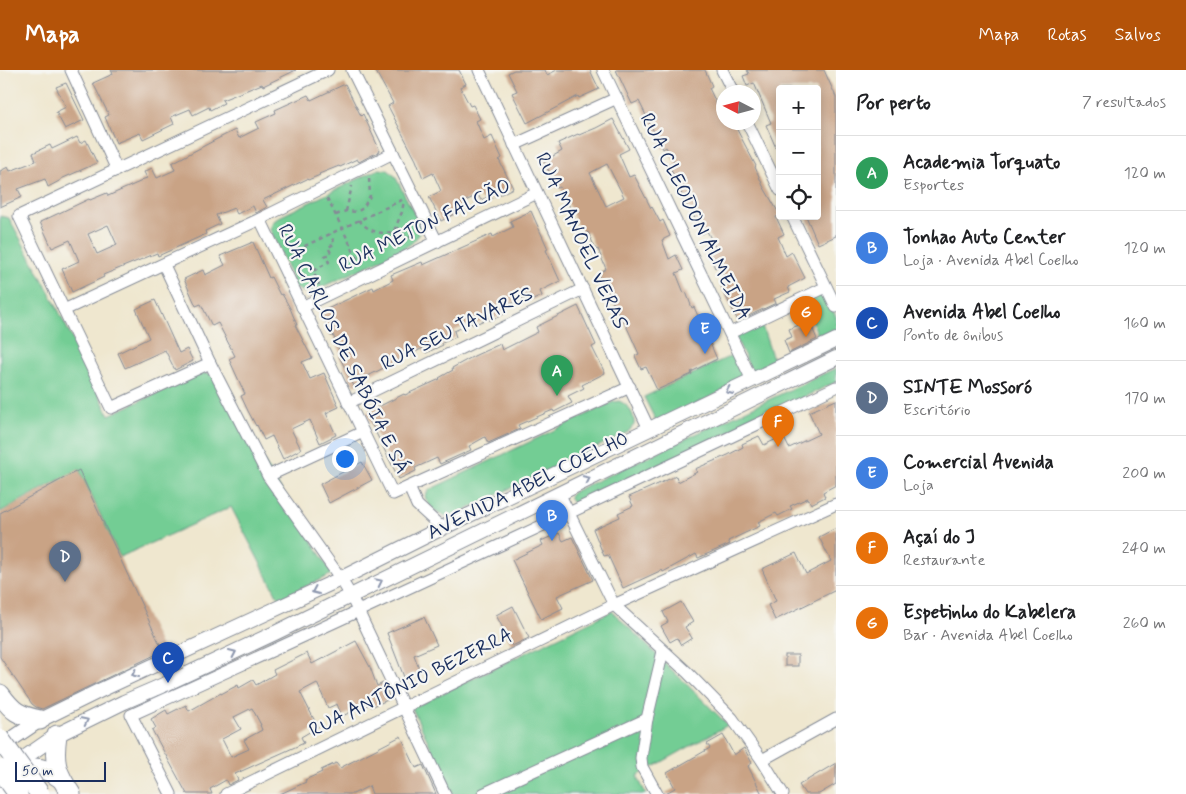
<!DOCTYPE html>
<html lang="pt">
<meta charset="utf-8">
<style>
:root{--surface:#fff;--page:#f2f2f2;--text:#202124;--muted:#757577;--line:#e0e0e0;--accent:#b45309}
body{margin:0;font-family:Mynerve,sans-serif;background:var(--page);color:var(--text)}
.controls{position:absolute;right:15px;top:15px;display:grid;overflow:hidden;border-radius:5px;box-shadow:0 2px 12px #0003}
.controls button{width:45px;height:45px;display:grid;place-items:center;padding:0;border:0;border-bottom:1px solid var(--line);background:var(--surface);color:var(--text);font:25px sans-serif}
.compass{position:absolute;left:716px;top:15px;width:45px;height:45px;border-radius:50%;background:var(--surface);box-shadow:0 2px 12px #0003;rotate:276deg}
.scale{position:absolute;left:15px;bottom:12px;width:91px;box-sizing:border-box;padding-left:5px;border:2px solid #1b2f5e;border-top:0;font-size:14px;line-height:18px;white-space:nowrap;color:#1b2f5e;-webkit-text-stroke:4px #f6f6f2;paint-order:stroke}
.you{position:absolute;left:344px;top:388px;width:18px;height:18px;margin:-12px;border:4px solid #fff;border-radius:50%;background:#1a73e8;box-shadow:0 0 0 8px #1a73e833}
.badge{display:grid;place-items:center;width:32px;height:32px;border-radius:50%;background:var(--accent);color:#fff;font-size:16px;font-weight:700}
.pin{position:absolute;translate:-50% -41px;filter:drop-shadow(0 1px 2px #0008)}
.pin::after{content:'';position:absolute;top:26px;width:18px;height:15px;background:inherit;clip-path:polygon(0 0,100% 0,50% 100%)}
.list{margin:0;padding:0;list-style:none}
h2{display:flex;justify-content:space-between;align-items:center;height:65px;margin:0;padding:0 20px;font-size:21px}
h2 small{font-size:16px;font-weight:400;color:var(--muted)}
.list li{display:grid;grid-template-columns:32px 1fr auto;gap:15px;align-items:center;box-sizing:border-box;height:75px;padding:0 20px;border-top:1px solid var(--line)}
.list b{display:block;font-size:19px;white-space:nowrap}
.list p{margin:0;font-size:16px;white-space:nowrap;color:var(--muted)}
.list em{font-size:16px;font-style:normal;color:var(--muted)}
.icon{flex:none;width:28px;height:28px;fill:none;stroke:currentColor;stroke-width:2;stroke-linecap:round;stroke-linejoin:round}
.map{position:relative;flex:none;width:836px;height:724px;overflow:hidden}
header{display:flex;align-items:center;gap:30px;box-sizing:border-box;height:70px;padding:0 25px;background:var(--accent);color:#fff}
header strong{font-size:24px}
nav{display:flex;gap:28px;margin-inline-start:auto;font-size:18px}
main{display:flex}
aside{flex:1;background:var(--surface)}
.map>svg:first-child{display:block}
.green{fill:#73cd94;stroke:#477e79}
.building{fill:#c9a385;fill-rule:evenodd}
.lines{fill:none;stroke-linecap:round;stroke-linejoin:round}
.minor-casing{stroke:#858b96;stroke-width:13}
.tertiary-casing{stroke:#858b96;stroke-width:16}
.trunk-casing{stroke:#858b96;stroke-width:21}
.path{stroke:#858b96;stroke-width:2.5;stroke-dasharray:4 4;stroke-linecap:butt}
.minor{stroke:#fff;stroke-width:11}
.tertiary{stroke:#fff;stroke-width:14}
.trunk{stroke:#fff;stroke-width:19}
.trunk-bridge-casing{stroke:#858b96;stroke-width:21;stroke-linecap:butt}
.trunk-bridge{stroke:#fff;stroke-width:19}
.oneway{stroke:#8d97ae}
.labels{text-anchor:middle;dominant-baseline:central;stroke-width:4.5;stroke-linejoin:round;paint-order:stroke}
.street-label{font-size:20px;fill:#1b2f5e;stroke:#f6f6f2}
</style>
<header>
<strong>Mapa</strong>
<nav><a>Mapa</a><a>Rotas</a><a>Salvos</a></nav>
</header>
<main>
<div class="map">
<svg width="836" height="724" viewBox="0 0 836 724">
<rect width="100%" height="100%" fill="#f6f6f2"/>
<filter id="ink" filterUnits="userSpaceOnUse"><feTurbulence type="fractalNoise" baseFrequency=".02" numOctaves="2"/><feDisplacementMap in="SourceGraphic" scale="10" xChannelSelector="R" yChannelSelector="G"/><feConvolveMatrix kernelMatrix="1 2 1 2 8 2 1 2 1" color-interpolation-filters="sRGB"/></filter>
<filter id="wash" filterUnits="userSpaceOnUse"><feTurbulence type="fractalNoise" baseFrequency=".0096" numOctaves="4" result="noise"/><feDisplacementMap in="SourceGraphic" scale="20" xChannelSelector="R" yChannelSelector="G"/><feGaussianBlur stdDeviation="1.12" result="paint"/><feColorMatrix in="noise" values="0 0 0 0 0 0 0 0 0 0 0 0 0 0 0 0 0 1.4 0 .05"/><feComposite in="paint" operator="in"/></filter>
<g filter="url(#wash)">
<rect width="100%" height="100%" fill="#efe7cf"/>
<g class="green">
<polygon points="379,99 388,100 395,106 421,157 418,166 412,173 398,182 313,221 304,222 296,218 270,159 273,152 279,147"/>
<polygon points="0,146 9,148 53,229 109,345 202,303 211,304 332,504 279,529 231,437 120,487 79,399 0,442"/>
<polygon points="824,221 836,247 836,265 821,272 804,233"/>
<polygon points="762,256 775,295 754,306 735,266"/>
<polygon points="735,284 747,309 657,353 644,327"/>
<polygon points="836,298 836,312 578,433 573,433 570,429 570,425 575,421"/>
<path d="M 619,331 C 629,335 635,345 634,355 L 628,362 L 451,447 C 439,445 428,438 425,426 L 429,420 L 613,332 Z"/>
<polygon points="612,541 728,655 637,706 646,724 453,724 412,638"/>
</g>
<g id="blocks">
<g class="building">
<polygon points="111,0 296,0 263,16 262,14 222,30 224,33 210,40 209,37 193,45 190,39 171,47 174,54 143,69 140,63 116,73 105,47 109,45 93,13 113,4"/>
<polygon points="375,0 459,0 466,14 460,17 470,36 473,35 480,49 476,51 484,70 492,66 502,88 499,90 513,118 489,130 488,127 481,130 478,125 459,134 462,140 441,151 429,127 441,121 433,103 423,108 416,90 388,36 393,33"/>
<polygon points="514,0 545,0 547,5 557,0 590,0 599,19 579,28 578,26 527,53 512,23 517,21 508,3"/>
<polygon points="616,0 705,0 712,16 709,18 717,35 719,34 724,42 724,52 733,52 756,96 755,97 763,116 780,145 776,147 784,164 778,167 786,186 792,182 805,208 788,217 790,222 774,229 776,233 738,251 721,216 726,213 718,196 715,198 708,183 716,179 707,161 702,164 690,138 688,139 670,97 676,95 666,77 663,79 656,64 655,64 639,31 632,34"/>
<polygon points="747,0 824,0 836,27 836,166 818,174 806,146 817,146 817,19 780,19 780,87 766,55 771,53 754,13 747,16 743,6 749,4"/>
<polygon points="66,13 84,50 65,59 56,42 66,37 56,17"/>
<path d="M 345,14 L 361,46 L 363,44 L 380,81 L 359,92 L 357,89 L 340,97 L 339,96 L 319,104 L 320,105 L 308,110 L 307,109 L 263,130 L 267,137 L 256,143 L 253,136 L 237,144 L 234,138 L 216,145 L 220,154 L 205,161 L 206,164 L 158,186 L 157,183 L 103,205 L 104,207 L 72,222 L 62,199 L 79,191 L 70,170 L 52,178 L 40,152 L 89,129 L 90,130 L 107,123 L 108,126 L 142,111 L 141,110 L 147,108 L 144,102 L 152,98 L 157,108 L 175,100 L 172,93 L 219,68 L 235,60 L 239,68 L 259,58 L 256,52 L 276,43 L 275,40 L 308,25 L 311,30 ZM 108,155 L 117,175 L 97,184 L 88,164 Z"/>
<path d="M 613,49 L 629,79 L 619,84 L 629,107 L 634,105 L 651,138 L 652,137 L 660,152 L 663,150 L 670,166 L 662,170 L 669,189 L 676,185 L 683,200 L 676,203 L 684,223 L 686,222 L 692,238 L 694,237 L 717,289 L 691,302 L 692,304 L 657,320 L 646,297 L 641,299 L 635,286 L 639,284 L 630,264 L 622,247 L 620,248 L 605,215 L 603,216 L 598,203 L 606,199 L 598,179 L 596,180 L 588,162 L 581,165 L 568,133 L 560,117 L 557,118 L 544,91 L 562,81 L 558,73 L 578,64 L 579,65 L 596,58 ZM 607,94 L 624,127 L 606,136 L 590,103 Z"/>
<polygon points="77,67 80,73 86,70 97,93 61,109 61,110 48,117 45,109 18,119 22,127 0,137 0,101 8,97 10,101 36,91 33,83 50,75 52,79"/>
<polygon points="531,141 548,179 546,180 560,211 540,221 542,226 526,233 524,228 504,237 506,243 490,251 489,248 473,255 472,253 454,261 456,267 442,273 443,275 426,283 423,278 362,309 364,312 354,316 339,286 341,285 333,265 331,266 321,242 373,217 374,220 393,210 391,205 422,192 423,195 492,164 493,167 513,157 510,151"/>
<polygon points="253,172 269,208 271,207 280,225 282,224 290,238 297,255 295,255 312,288 302,292 310,309 324,303 339,337 326,343 336,365 320,373 310,350 291,359 301,379 283,389 272,366 264,370 257,355 256,356 248,341 241,326 245,324 229,289 235,286 218,253 212,256 201,234 196,236 184,209 203,200 205,205 225,195 220,186"/>
<polygon points="155,230 179,283 187,279 193,291 175,300 165,280 125,298 118,283 149,268 136,239"/>
<polygon points="578,236 596,275 592,277 605,303 582,315 584,318 568,326 572,333 554,342 553,340 518,355 520,359 488,373 485,367 469,376 471,380 440,394 437,388 415,398 416,401 399,409 366,343 404,324 405,325 440,309 439,308 453,300 452,298 474,286 500,274 502,280 538,262 536,257"/>
<polygon points="809,251 817,269 789,283 784,270 792,267 789,259"/>
<polygon points="836,330 836,415 823,422 825,427 811,434 808,428 790,436 792,439 778,446 776,443 758,452 760,456 728,471 730,474 698,488 696,484 663,502 662,500 623,518 608,485 604,486 593,459 620,447 618,443 633,436 629,427 676,406 678,412 697,402 695,399 728,385 743,377 742,374 759,366 764,375 783,366 789,378 819,364 809,342"/>
<polygon points="362,392 372,410 329,433 320,414"/>
<polygon points="79,400 163,581 42,639 36,637 32,634 0,587 0,443"/>
<polygon points="836,458 836,520 775,550 768,535 776,531 762,499 796,483 806,504 831,491 819,467"/>
<polygon points="559,463 563,471 572,467 593,510 557,526 563,538 541,549 512,490 543,475 541,471"/>
<polygon points="681,532 693,552 685,557 692,568 681,575 677,568 670,572 661,556 668,552 663,542"/>
<polygon points="513,536 529,568 512,576 496,545"/>
<polygon points="424,547 437,575 414,585 420,601 404,607 387,563"/>
<path d="M 356,571 L 370,597 L 377,616 L 383,613 L 390,629 L 371,637 L 370,634 L 342,646 L 337,634 L 328,638 L 317,613 L 300,622 L 318,657 L 301,667 L 304,673 L 235,704 L 238,710 L 228,715 L 226,710 L 210,719 L 212,724 L 187,724 L 152,660 L 156,658 L 151,649 L 166,640 L 168,644 L 186,635 L 189,641 L 221,623 L 221,624 L 238,615 L 239,618 L 253,610 L 256,615 L 275,604 L 273,600 L 307,583 L 312,594 ZM 252,638 L 261,655 L 260,655 L 262,660 L 244,670 L 249,679 L 231,687 L 222,669 L 241,659 L 234,647 Z"/>
<rect x="785" y="585" width="13" height="11"/>
<polygon points="723,665 734,685 744,678 752,693 748,696 762,724 664,724 675,718 667,703 710,678 707,674"/>
<polygon points="401,666 416,698 423,695 436,724 372,724 369,716 353,724 280,724 306,712 305,710 322,702 321,700 336,693 340,698"/>
<polygon points="836,693 836,714 819,724 805,724 799,715"/>
</g>
</g>
</g>
<g filter="url(#ink)">
<use href="#blocks" fill-opacity="0" stroke="#858b96" stroke-width="1"/>
<g class="lines">
<defs>
<g id="minor">
<polyline points="71,0 117,100"/>
<polyline points="352,0 437,172"/>
<polyline points="479,0 649,359"/>
<polyline points="603,0 752,310"/>
<polyline points="722,0 733,22"/>
<polyline points="747,52 780,120"/>
<polyline points="514,75 617,28"/>
<polyline points="792,146 836,237"/>
<polyline points="260,149 393,424 630,317"/>
<polyline points="164,195 210,293 268,406 341,509 351,526 445,724"/>
<polyline points="302,237 537,123"/>
<polyline points="64,240 260,149 393,83"/>
<polyline points="730,263 826,217"/>
<polyline points="210,293 111,338 19,146 328,0"/>
<polyline points="348,333 583,219"/>
<polyline points="268,406 363,362"/>
<polyline points="409,417 417,435 442,458"/>
<polyline points="559,423 614,535 687,602 732,648 762,690 783,724"/>
<polyline points="762,690 836,649"/>
<path d="M 171,724 L 131,645 C 368,538 602,428 836,317"/>
<polyline points="226,724 614,535 836,434"/>
<polyline points="483,724 647,649"/>
<polyline points="657,724 642,697 641,688 647,649 663,581"/>
</g>
<g id="tertiary">
<polyline points="0,677 40,650 103,619 336,511 442,458 836,270"/>
<polyline points="11,697 57,665 124,632 168,613 277,562 836,288"/>
</g>
<g id="trunk">
<path d="M 0,624 C 13,642 18,645 40,650"/>
<path d="M 57,665 C 53,692 56,702 71,724"/>
<path d="M 2,724 C 11,696 38,691 60,708"/>
</g>
</defs>
<use href="#minor" class="minor-casing"/>
<use href="#tertiary" class="tertiary-casing"/>
<use href="#trunk" class="trunk-casing"/>
<g class="path">
<polyline points="327,128 361,196"/>
<polyline points="346,141 352,116"/>
<polyline points="336,145 346,141 357,142 363,138 370,126 369,108"/>
<path d="M 359,150 C 368,161 381,166 394,161 L 402,142 L 404,130"/>
<polyline points="397,157 404,165 412,168"/>
<polyline points="290,183 404,129"/>
<polyline points="319,215 313,201 329,192 325,186 331,183 328,177 335,174 330,164"/>
</g>
<use href="#minor" class="minor"/>
<use href="#tertiary" class="tertiary"/>
<use href="#trunk" class="trunk"/>
<defs>
<g id="trunk-bridge">
<polyline points="0,669 40,724"/>
<polyline points="0,699 18,724"/>
</g>
</defs>
<use href="#trunk-bridge" class="trunk-bridge-casing"/>
<use href="#trunk-bridge" class="trunk-bridge"/>
</g>
<defs><path id="oneway-chevron" d="M-2-3.5L2.5 0L-2 3.5" fill="none" stroke-width="1.6" stroke-linecap="round" stroke-linejoin="round" transform="scale(1.25)"/></defs>
<g class="oneway">
<use href="#oneway-chevron" transform="translate(729 321) rotate(155)"/>
<use href="#oneway-chevron" transform="translate(587 409) rotate(-26)"/>
<use href="#oneway-chevron" transform="translate(379 512) rotate(-26)"/>
<use href="#oneway-chevron" transform="translate(315 521) rotate(156)"/>
<use href="#oneway-chevron" transform="translate(233 583) rotate(-25)"/>
<use href="#oneway-chevron" transform="translate(135 604) rotate(155)"/>
<use href="#oneway-chevron" transform="translate(85 651) rotate(-26)"/>
</g>
</g>
<g class="labels">
<g class="street-label">
<text transform="translate(695 147) rotate(64)">RUA CLEODON ALMEIDA</text>
<text transform="translate(425 156) rotate(-26)">RUA METON FALCÃO</text>
<text transform="translate(581 171) rotate(65)">RUA MANOEL VERAS</text>
<text transform="translate(457 259) rotate(-26)">RUA SEU TAVARES</text>
<text transform="translate(343 279) rotate(64)">RUA CARLOS DE SABÓIA E SÁ</text>
<text transform="translate(528 416) rotate(-26)">AVENIDA ABEL COELHO</text>
<text transform="translate(411 613) rotate(-26)">RUA ANTÔNIO BEZERRA</text>
</g>
</g>
</svg>
<div class="controls">
<button>+</button>
<button>−</button>
<button><svg class="icon" aria-label="locate" viewBox="0 0 24 24"><circle cx="12" cy="12" r="6"/><path d="M12 2v4M12 18v4M2 12h4M18 12h4"/></svg></button>
</div>
<svg class="compass" viewBox="-18 -18 36 36"><path d="M0-13l5 13h-10z" fill="#e53935"/><path d="M0 13l5-13h-10z" fill="#757577"/></svg>
<div class="scale">50 m</div>
<div class="you"></div>
<div class="pin badge" style="left:557px;top:326px;background:#2e9e5b">A</div>
<div class="pin badge" style="left:552px;top:471px;background:#3f7fe0">B</div>
<div class="pin badge" style="left:168px;top:613px;background:#1a4fb4">C</div>
<div class="pin badge" style="left:65px;top:512px;background:#5c6f8a">D</div>
<div class="pin badge" style="left:705px;top:284px;background:#3f7fe0">E</div>
<div class="pin badge" style="left:778px;top:377px;background:#e8710a">F</div>
<div class="pin badge" style="left:806px;top:267px;background:#e8710a">G</div>
</div>
<aside>
<h2>Por perto<small>7 resultados</small></h2>
<ul class="list">
<li><span class="badge" style="background:#2e9e5b">A</span><div><b>Academia Torquato</b><p>Esportes</p></div><em>120 m</em></li>
<li><span class="badge" style="background:#3f7fe0">B</span><div><b>Tonhao Auto Center</b><p>Loja · Avenida Abel Coelho</p></div><em>120 m</em></li>
<li><span class="badge" style="background:#1a4fb4">C</span><div><b>Avenida Abel Coelho</b><p>Ponto de ônibus</p></div><em>160 m</em></li>
<li><span class="badge" style="background:#5c6f8a">D</span><div><b>SINTE Mossoró</b><p>Escritório</p></div><em>170 m</em></li>
<li><span class="badge" style="background:#3f7fe0">E</span><div><b>Comercial Avenida</b><p>Loja</p></div><em>200 m</em></li>
<li><span class="badge" style="background:#e8710a">F</span><div><b>Açaí do J</b><p>Restaurante</p></div><em>240 m</em></li>
<li><span class="badge" style="background:#e8710a">G</span><div><b>Espetinho do Kabelera</b><p>Bar · Avenida Abel Coelho</p></div><em>260 m</em></li>
</ul>
</aside>
</main>
